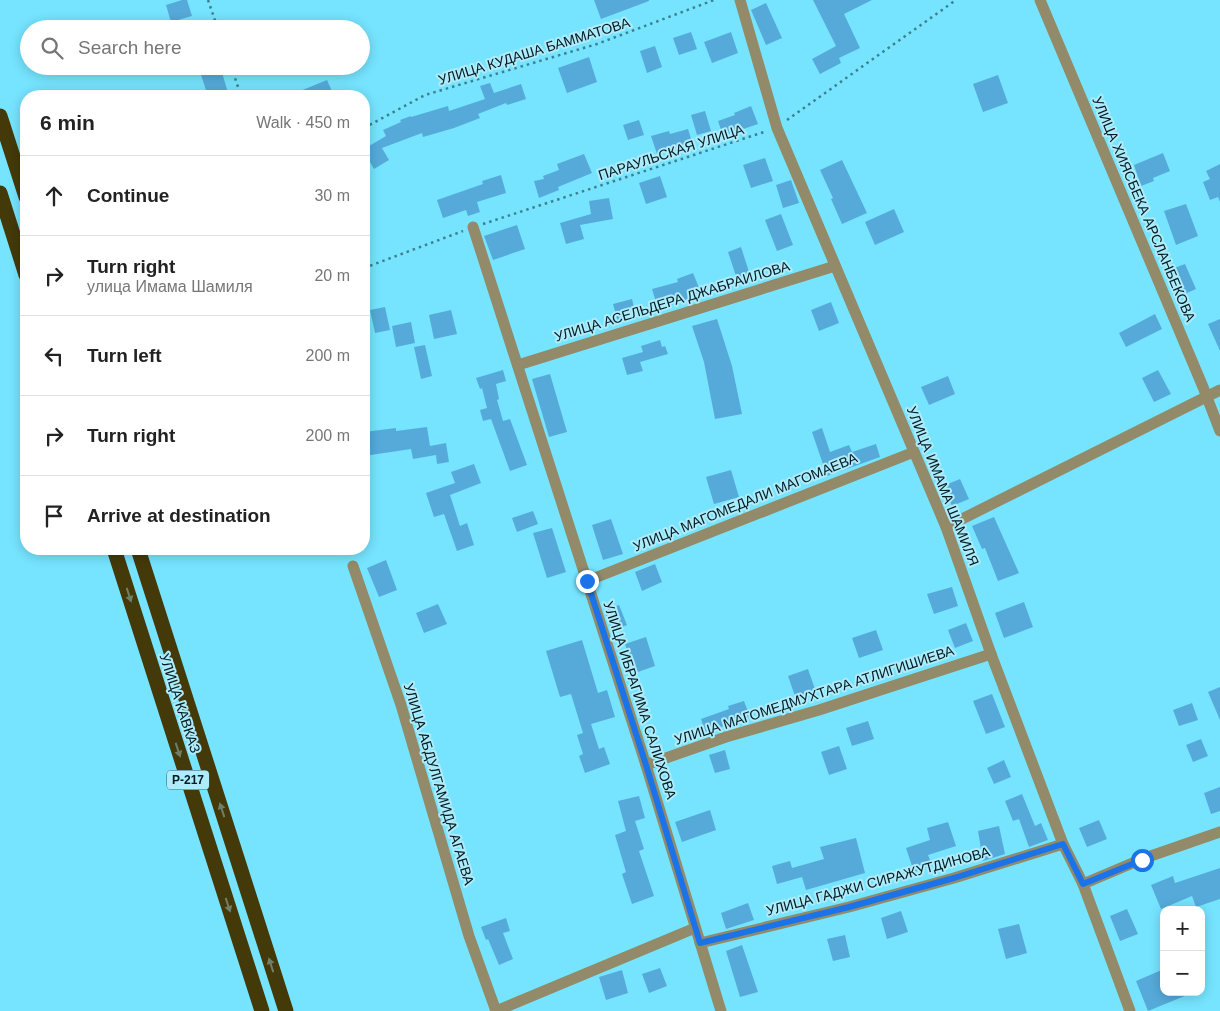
<!DOCTYPE html>
<meta charset="utf-8">
<style>
:root{--surface:#fff;--page:#f6f6f6;--text:#222;--muted:#767676;--line:#e0e0e0}
body{margin:0;font-family:Arial,sans-serif;background:var(--page);color:var(--text)}
.controls{position:absolute;right:15px;bottom:15px;display:grid;overflow:hidden;border-radius:10px;box-shadow:0 2px 12px #0003}
.controls button{width:45px;height:45px;display:grid;place-items:center;padding:0;border:0;border-bottom:1px solid var(--line);background:var(--surface);color:var(--text);font:25px sans-serif}
.stop{position:absolute;width:15px;height:15px;margin:-11px;border:4px solid #1a73e8;border-radius:50%;background:#fff}
.stop.end{background:#1a73e8;border-color:#fff;box-shadow:0 1px 5px #0008}
.list{margin:0;padding:0;list-style:none}
h2{display:flex;justify-content:space-between;align-items:center;height:65px;margin:0;padding:0 20px;font-size:21px}
h2 small{font-size:16px;font-weight:400;color:var(--muted)}
.list li{display:grid;grid-template-columns:32px 1fr auto;gap:15px;align-items:center;box-sizing:border-box;height:80px;padding:0 20px;border-top:1px solid var(--line)}
.list b{display:block;font-size:19px;white-space:nowrap}
.list p{margin:0;font-size:16px;white-space:nowrap;color:var(--muted)}
.list em{font-size:16px;font-style:normal;color:var(--muted)}
.icon{flex:none;width:28px;height:28px;fill:none;stroke:currentColor;stroke-width:2;stroke-linecap:round;stroke-linejoin:round}
.map{position:relative;flex:none;width:1220px;height:1011px;overflow:hidden}
.search{position:absolute;background:var(--surface);box-shadow:0 2px 12px #0003;left:20px;top:20px;width:350px;height:55px;display:flex;align-items:center;gap:12px;box-sizing:border-box;padding:0 18px;border-radius:28px;color:var(--muted);font-size:19px}
.panel{position:absolute;background:var(--surface);box-shadow:0 2px 12px #0003;left:20px;top:90px;width:350px;height:465px;border-radius:20px}
.map>svg:first-child{display:block}
.building{fill:#56aada}
.lines{fill:none;stroke-linecap:round;stroke-linejoin:round}
.path{stroke:#3d8191;stroke-width:2.5;stroke-dasharray:2.5 4;stroke-linecap:butt}
.street{stroke:#928a68;stroke-width:11}
.highway{stroke:#443909;stroke-width:15}
.oneway{fill:#6e806a}
.route{stroke:#1a73e8;stroke-width:6}
.labels{text-anchor:middle;dominant-baseline:central;stroke-width:4;stroke-linejoin:round;paint-order:stroke}
.shield{fill:#aeebfb;stroke:#365962;stroke-width:1}
.shield-label{font-size:12px;font-weight:bold;fill:#021a20}
.street-label{font-size:14px;fill:#021a20;stroke:#aeebfb}
</style>
<div class="map">
<svg width="1220" height="1011" viewBox="0 0 1220 1011">
<rect width="100%" height="100%" fill="#76e4ff"/>
<g class="building">
<polygon points="182,0 187,0 192,16 171,22 166,5"/>
<polygon points="594,0 649,0 649,1 601,19"/>
<polygon points="813,0 872,0 844,14 860,48 839,58 841,63 820,74 812,59 836,46"/>
<polygon points="766,3 782,38 766,45 751,10"/>
<polygon points="691,32 697,49 679,55 673,38"/>
<polygon points="731,32 738,53 712,63 704,42"/>
<polygon points="655,46 662,67 647,73 640,51"/>
<polygon points="589,57 597,82 567,93 558,68"/>
<polygon points="198,66 220,66 229,96 208,96"/>
<polygon points="998,75 1008,103 983,112 973,84"/>
<polygon points="327,80 334,96 288,96"/>
<polygon points="490,83 494,93 521,84 526,99 507,105 506,103 478,114 480,118 454,128 423,137 422,133 382,148 389,160 374,169 370,162 364,165 364,149 386,136 383,130 401,122 400,120 411,116 411,117 448,106 449,111 485,99 480,86"/>
<polygon points="751,106 758,124 723,136 718,121 735,115 734,113"/>
<polygon points="705,111 711,131 697,135 691,115"/>
<polygon points="639,120 644,135 628,140 623,125"/>
<polygon points="688,129 692,142 657,154 651,136 669,131 670,134"/>
<polygon points="1163,153 1170,171 1153,178 1154,181 1141,186 1134,165"/>
<polygon points="584,154 592,173 558,187 559,190 539,198 534,181 544,179 543,176 559,170 557,164"/>
<polygon points="765,158 773,181 751,188 743,165"/>
<polygon points="842,160 867,213 842,224 831,199 833,198 820,170"/>
<polygon points="1220,164 1220,202 1218,197 1210,200 1203,182 1210,179 1206,171"/>
<polygon points="501,175 506,193 477,202 480,212 468,216 466,210 443,218 437,200 483,184 482,181"/>
<polygon points="660,176 667,197 646,204 639,183"/>
<polygon points="791,180 799,203 783,208 776,185"/>
<polygon points="609,198 613,219 580,225 584,239 566,244 560,223 591,214 589,201"/>
<polygon points="1186,204 1198,236 1176,245 1164,211"/>
<polygon points="894,209 904,232 875,245 865,222"/>
<polygon points="781,214 793,245 777,251 765,220"/>
<polygon points="517,225 525,249 493,260 484,236"/>
<polygon points="741,247 751,278 738,282 728,252"/>
<polygon points="1185,264 1196,289 1180,296 1169,270"/>
<polygon points="693,273 702,295 658,309 652,289 678,282 677,279"/>
<polygon points="632,299 636,316 618,322 613,304"/>
<polygon points="831,302 839,323 819,331 811,310"/>
<polygon points="385,307 390,330 375,333 370,310"/>
<polygon points="451,310 457,334 434,339 429,315"/>
<polygon points="1155,314 1162,329 1126,347 1119,333"/>
<polygon points="717,319 732,366 742,414 715,419 704,362 692,326"/>
<polygon points="1220,319 1220,351 1208,324"/>
<polygon points="411,322 415,343 396,347 392,326"/>
<polygon points="660,340 662,347 665,346 668,354 640,362 643,371 627,375 622,358 643,352 641,346"/>
<polygon points="425,345 432,376 421,379 414,347"/>
<polygon points="503,370 506,381 496,384 499,399 497,400 503,421 510,419 527,465 510,471 491,419 483,421 480,410 487,408 482,388 480,389 476,378"/>
<polygon points="1158,370 1171,394 1154,402 1142,378"/>
<polygon points="550,374 567,432 549,437 532,379"/>
<polygon points="948,376 955,394 929,405 921,387"/>
<polygon points="427,427 430,446 446,443 449,462 437,464 436,455 413,459 411,449 364,456 364,432 396,428 396,431"/>
<polygon points="822,428 830,452 849,445 852,452 876,444 880,457 827,476 812,432"/>
<polygon points="474,464 481,483 450,495 460,526 467,523 474,545 457,551 444,514 434,517 426,493 455,483 451,472"/>
<polygon points="731,470 739,497 714,504 706,477"/>
<polygon points="960,479 969,499 952,506 943,486"/>
<polygon points="533,511 538,524 517,532 512,518"/>
<polygon points="994,517 1019,573 998,581 985,548 982,549 972,526"/>
<polygon points="611,519 623,554 603,560 592,525"/>
<polygon points="552,528 566,572 547,578 533,533"/>
<polygon points="386,560 397,590 379,597 367,568"/>
<polygon points="655,564 662,582 642,591 635,572"/>
<polygon points="952,587 958,606 934,614 927,594"/>
<polygon points="1024,602 1033,627 1004,638 995,613"/>
<polygon points="438,604 447,624 424,633 416,613"/>
<polygon points="619,605 627,625 612,631 604,610"/>
<polygon points="966,623 973,641 955,648 948,630"/>
<polygon points="876,630 883,650 859,658 852,638"/>
<polygon points="646,637 655,666 635,673 625,644"/>
<polygon points="582,640 598,693 607,690 615,717 591,724 599,749 604,747 610,764 585,773 579,756 583,754 577,735 583,733 571,694 560,697 546,651"/>
<polygon points="808,669 816,692 796,699 788,676"/>
<polygon points="1220,687 1220,720 1208,692"/>
<polygon points="992,694 1005,727 986,734 973,701"/>
<polygon points="744,701 750,717 721,727 722,728 706,734 701,719 729,709 728,706"/>
<polygon points="1192,703 1198,720 1179,726 1173,710"/>
<polygon points="868,721 874,739 852,746 846,728"/>
<polygon points="1201,739 1208,756 1193,762 1186,745"/>
<polygon points="839,746 847,769 829,775 821,752"/>
<polygon points="725,750 730,769 715,773 709,755"/>
<polygon points="1004,760 1011,777 994,784 987,768"/>
<polygon points="1220,787 1220,811 1211,814 1204,793"/>
<polygon points="1022,794 1035,826 1041,823 1048,840 1029,847 1019,819 1013,821 1005,801"/>
<polygon points="639,796 645,818 635,821 644,849 639,851 654,896 632,904 622,874 626,872 615,835 626,831 618,801"/>
<polygon points="710,810 716,830 682,842 675,822"/>
<polygon points="1099,820 1107,839 1087,847 1079,828"/>
<polygon points="948,822 956,846 928,855 932,865 914,872 906,848 930,840 927,828"/>
<polygon points="999,826 1005,854 983,861 978,831"/>
<polygon points="856,838 865,873 806,890 802,877 777,884 772,866 790,861 792,868 824,859 820,847"/>
<polygon points="1220,868 1220,899 1196,907 1192,896 1161,909 1151,885 1173,876 1175,883"/>
<polygon points="748,903 754,920 726,929 721,913"/>
<polygon points="1127,909 1138,934 1120,941 1110,916"/>
<polygon points="901,911 908,932 887,939 881,918"/>
<polygon points="506,918 510,931 503,933 513,959 499,965 488,939 486,940 481,927"/>
<polygon points="1019,924 1027,953 1006,959 998,929"/>
<polygon points="845,935 850,957 833,961 827,939"/>
<polygon points="742,945 758,992 740,997 726,951"/>
<polygon points="660,968 667,986 649,993 642,974"/>
<polygon points="1164,969 1164,992 1192,993 1148,1011 1136,981"/>
<polygon points="622,970 628,993 606,1000 599,977"/>
</g>
<g class="lines">
<g class="path">
<polyline points="208,0 218,29"/>
<polyline points="231,66 241,96"/>
<polyline points="787,120 956,0"/>
<polyline points="364,128 425,95 597,44 714,0"/>
<polyline points="483,224 767,131"/>
<polyline points="364,268 463,231"/>
</g>
<g class="street">
<polyline points="740,0 777,128 946,527 991,654 1063,844 1083,884 1130,1011"/>
<polyline points="1040,0 1203,387 1220,431"/>
<polyline points="473,227 646,765 721,1011"/>
<polyline points="518,365 835,266"/>
<polyline points="946,527 1220,390"/>
<polyline points="353,566 401,705 469,936 496,1011"/>
<polyline points="587,581 914,452"/>
<polyline points="646,765 726,737 819,710 991,654"/>
<polyline points="1083,884 1142,859 1220,832"/>
<polyline points="700,943 849,907 954,878 1063,844"/>
<polyline points="496,1011 695,928"/>
</g>
<g class="highway">
<polyline points="0,116 26,197"/>
<polyline points="0,193 26,275"/>
<polyline points="114,549 262,1011"/>
<polyline points="138,549 286,1011"/>
</g>
</g>
<defs><path id="oneway-solid" d="M-6-.8H1V-3.2L6.5 0L1 3.2V.8H-6Z" transform="scale(1.25)"/></defs>
<g class="oneway">
<use href="#oneway-solid" transform="translate(129 595) rotate(72)"/>
<use href="#oneway-solid" transform="translate(178 750) rotate(72)"/>
<use href="#oneway-solid" transform="translate(222 810) rotate(-108)"/>
<use href="#oneway-solid" transform="translate(228 905) rotate(72)"/>
<use href="#oneway-solid" transform="translate(271 965) rotate(-108)"/>
</g>
<g class="lines">
<polyline class="route" points="587,581 646,765 700,943 849,907 954,878 1063,844 1083,884 1142,860"/>
</g>
<g class="labels">
<rect class="shield" x="167" y="770.5" width="42" height="19" rx="4"/>
<g class="shield-label">
<text x="188" y="780">Р-217</text>
</g>
<g class="street-label">
<text transform="translate(534 51) rotate(-17)">УЛИЦА КУДАША БАММАТОВА</text>
<text transform="translate(671 152) rotate(-18)">ПАРАУЛЬСКАЯ УЛИЦА</text>
<text transform="translate(1144 209) rotate(67)">УЛИЦА ХИЯСБЕКА АРСЛАНБЕКОВА</text>
<text transform="translate(672 301) rotate(-17)">УЛИЦА АСЕЛЬДЕРА ДЖАБРАИЛОВА</text>
<text transform="translate(943 486) rotate(68)">УЛИЦА ИМАМА ШАМИЛЯ</text>
<text transform="translate(745 502) rotate(-22)">УЛИЦА МАГОМЕДАЛИ МАГОМАЕВА</text>
<text transform="translate(814 695) rotate(-18)">УЛИЦА МАГОМЕДМУХТАРА АТЛИГИШИЕВА</text>
<text transform="translate(640 700) rotate(72)">УЛИЦА ИБРАГИМА САЛИХОВА</text>
<text transform="translate(180 703) rotate(72)">УЛИЦА КАВКАЗ</text>
<text transform="translate(439 784) rotate(73)">УЛИЦА АБДУЛГАМИДА АГАЕВА</text>
<text transform="translate(878 881) rotate(-15)">УЛИЦА ГАДЖИ СИРАЖУТДИНОВА</text>
</g>
</g>
</svg>
<div class="controls">
<button>+</button>
<button>−</button>
</div>
<div class="stop" style="left:1142px;top:860px"></div>
<div class="stop end" style="left:587px;top:581px"></div>
<div class="search"><svg class="icon" aria-label="search" viewBox="0 0 24 24"><circle cx="10" cy="10" r="6"/><path d="M15 15l6 6"/></svg>Search here</div>
<section class="panel">
<h2>6 min<small>Walk · 450 m</small></h2>
<ul class="list">
<li><svg class="icon" aria-label="ahead" viewBox="0 0 24 24"><path d="M12 20V5M6 11l6-6 6 6"/></svg><div><b>Continue</b></div><em>30 m</em></li>
<li><svg class="icon" aria-label="right" viewBox="0 0 24 24"><path d="M7 20v-9h11M14 6l5 5-5 5"/></svg><div><b>Turn right</b><p>улица Имама Шамиля</p></div><em>20 m</em></li>
<li><svg class="icon" aria-label="left" viewBox="0 0 24 24"><path d="M17 20v-9H6M10 6l-5 5 5 5"/></svg><div><b>Turn left</b></div><em>200 m</em></li>
<li><svg class="icon" aria-label="right" viewBox="0 0 24 24"><path d="M7 20v-9h11M14 6l5 5-5 5"/></svg><div><b>Turn right</b></div><em>200 m</em></li>
<li><svg class="icon" aria-label="arrive" viewBox="0 0 24 24"><path d="M6 21V4h12l-3 4 3 4H6"/></svg><div><b>Arrive at destination</b></div></li>
</ul>
</section>
</div>
